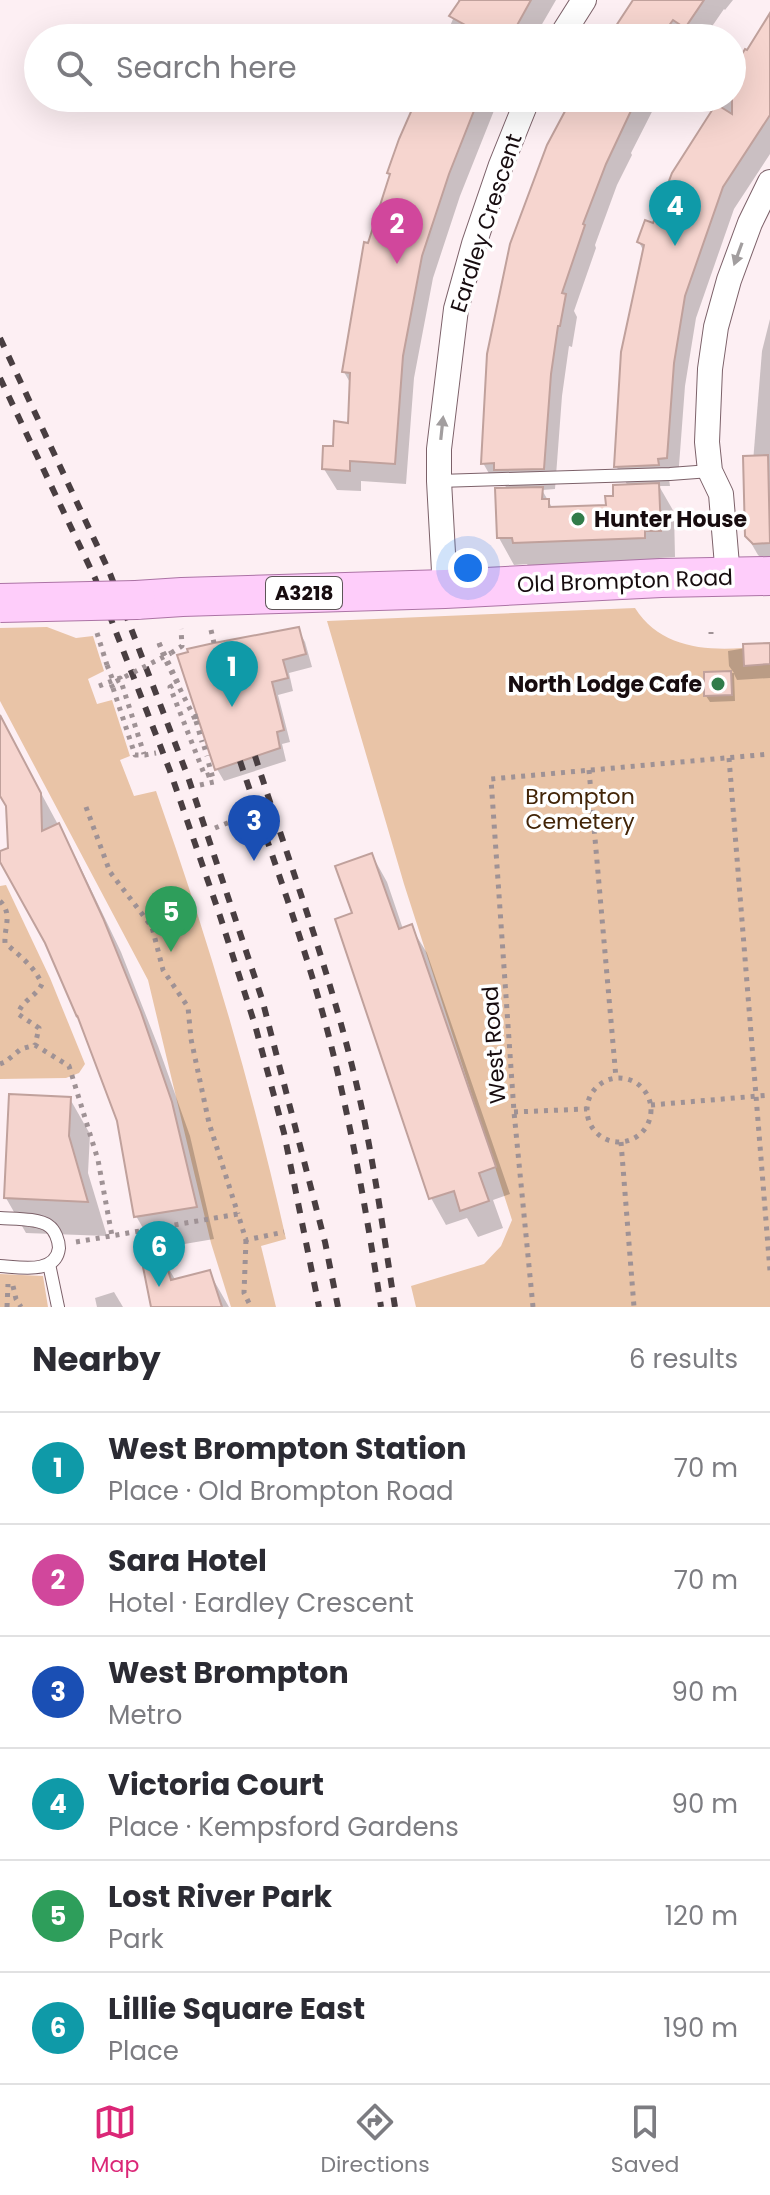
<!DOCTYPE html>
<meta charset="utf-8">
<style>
:root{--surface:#fff;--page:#f7f7f7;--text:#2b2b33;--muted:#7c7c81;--line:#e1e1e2;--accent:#db2777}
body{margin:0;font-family:Poppins,sans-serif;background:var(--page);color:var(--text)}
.you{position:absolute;left:468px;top:568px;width:28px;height:28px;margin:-20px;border:6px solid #fff;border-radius:50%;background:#1a73e8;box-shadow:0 0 0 12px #1a73e833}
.badge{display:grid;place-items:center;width:52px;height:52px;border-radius:50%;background:var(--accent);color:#fff;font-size:26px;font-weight:700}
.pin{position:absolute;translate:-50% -66px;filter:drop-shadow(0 2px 4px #0008)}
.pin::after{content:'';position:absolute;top:42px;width:28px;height:24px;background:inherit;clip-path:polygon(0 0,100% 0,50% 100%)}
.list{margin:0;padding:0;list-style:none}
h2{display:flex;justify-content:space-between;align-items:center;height:104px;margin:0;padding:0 32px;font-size:34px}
h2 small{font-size:26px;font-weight:400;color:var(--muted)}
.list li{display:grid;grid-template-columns:52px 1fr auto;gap:24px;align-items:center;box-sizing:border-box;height:112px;padding:0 32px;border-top:2px solid var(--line)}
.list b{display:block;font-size:30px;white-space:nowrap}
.list p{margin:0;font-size:26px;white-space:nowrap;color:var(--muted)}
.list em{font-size:26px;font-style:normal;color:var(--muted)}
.icon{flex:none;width:44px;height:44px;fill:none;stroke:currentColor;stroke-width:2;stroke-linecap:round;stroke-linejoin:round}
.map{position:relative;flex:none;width:770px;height:1307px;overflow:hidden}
.search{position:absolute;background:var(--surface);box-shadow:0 8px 32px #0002;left:24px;right:24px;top:24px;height:88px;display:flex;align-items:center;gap:20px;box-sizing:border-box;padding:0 28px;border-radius:44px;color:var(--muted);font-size:30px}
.sheet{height:776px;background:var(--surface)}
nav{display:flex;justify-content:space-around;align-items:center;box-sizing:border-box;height:112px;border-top:2px solid var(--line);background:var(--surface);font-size:22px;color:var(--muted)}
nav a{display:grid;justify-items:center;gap:4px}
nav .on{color:var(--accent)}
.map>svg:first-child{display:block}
.green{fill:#e9c4a7}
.shadow{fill:#0003}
.building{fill:#f6d5cf;stroke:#c0a19c;stroke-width:2}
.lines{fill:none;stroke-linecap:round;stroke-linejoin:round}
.service-casing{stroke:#7c6169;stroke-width:14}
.minor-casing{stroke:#7c6169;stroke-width:26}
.primary-casing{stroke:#ac73a5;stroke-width:40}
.path{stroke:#9f9295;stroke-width:5;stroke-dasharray:4 6;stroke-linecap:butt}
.service{stroke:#fff;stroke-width:12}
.minor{stroke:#fff;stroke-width:24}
.primary{stroke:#fecdfa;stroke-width:38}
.rail{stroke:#493e41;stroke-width:6;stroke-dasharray:10 10;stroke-linecap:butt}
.primary-bridge-casing{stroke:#ac73a5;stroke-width:40;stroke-linecap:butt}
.path-bridge{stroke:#9f9295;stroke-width:5;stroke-dasharray:4 6;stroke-linecap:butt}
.primary-bridge{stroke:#fecdfa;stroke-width:38}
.oneway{fill:#a29e9f}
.poi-dot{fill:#317c4a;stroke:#fff;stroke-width:3}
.labels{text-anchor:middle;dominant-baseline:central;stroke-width:7;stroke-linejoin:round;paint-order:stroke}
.shield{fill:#fff;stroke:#5d5557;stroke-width:2}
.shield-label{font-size:20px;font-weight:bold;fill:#170c0f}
.street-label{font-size:22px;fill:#170c0f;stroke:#fff}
.poi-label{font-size:22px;font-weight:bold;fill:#170c0f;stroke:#fff;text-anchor:start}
.park-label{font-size:22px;fill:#422407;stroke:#fff}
</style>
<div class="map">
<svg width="770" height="1307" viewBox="0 0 770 1307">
<rect width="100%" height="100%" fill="#fdeff3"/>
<g class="green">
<path d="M 635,608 C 659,646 702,651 743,648 L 743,644 L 770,643 L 770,1307 L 416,1307 L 411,1286 L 484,1264 L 501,1246 L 512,1220 L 404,884 L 327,621 Z"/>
<path d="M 47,627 L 76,638 L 93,636 L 104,671 L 88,679 L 97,704 L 112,700 L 130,756 L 120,760 L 134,796 L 156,791 C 208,938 252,1087 286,1239 L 261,1246 L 276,1307 L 231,1307 L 211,1243 L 148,980 L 0,701 L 0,628 Z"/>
<polygon points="6,885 50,978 85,1064 79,1073 66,1078 0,1079 0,886"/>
<polygon points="0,1274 43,1276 48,1307 0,1307"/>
</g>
<g class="shadow">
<polygon points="458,0 556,0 534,38 445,38 453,19 451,16 459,5"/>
<polygon points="635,0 733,0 725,10 724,9 704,38 610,38"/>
<polygon points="770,16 770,154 734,209 696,318 685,386 678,479 669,479 670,486 659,486 674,512 675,557 659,558 659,565 530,569 527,564 514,565 499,538 508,490 504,484 495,484 483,463 574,98 659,98 631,153 632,155 617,185 595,245 596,248 574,311 577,317 572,347 569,346 562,396 555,489 542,490 553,509 608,507 628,486 616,466 644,252 639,242 654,226 673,174 720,98 732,98 732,79"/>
<polygon points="419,98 499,98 460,196 433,278 414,378 406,484 361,481 361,491 337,490 324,469 350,425 352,386 344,372"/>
<polygon points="770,319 770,561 765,561 758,555 747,536 762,351"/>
<polygon points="298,629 305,642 312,667 289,673 293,691 278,695 290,742 282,744 286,761 224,781 217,769"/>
<polygon points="770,644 770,678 737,680 734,674 735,701 710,702 706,696 706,674 734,673 729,666 728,651"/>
<polygon points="0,717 76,858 121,952 158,1046 190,1136 214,1239 155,1249 136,1216 118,1121 79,1016 47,942 0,858 0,854 10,849 7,806 0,792"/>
<polygon points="372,855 387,882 403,929 411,927 427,953 510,1194 493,1200 503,1228 478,1237 467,1218 446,1225 431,1198 354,915"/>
<polygon points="70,1099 90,1134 88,1173 107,1236 26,1233 6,1198"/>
<polygon points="163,1259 176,1281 209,1272 229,1307 153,1307"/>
<polygon points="114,1292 123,1307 97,1307 95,1298"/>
</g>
<g class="building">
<polygon points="460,0 531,0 510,38 458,38 465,25 449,16"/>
<polygon points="633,0 704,0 685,28 673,20 660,38 608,38"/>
<polygon points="770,13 770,115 723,187 685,296 674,363 667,458 658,459 659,465 614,467 621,352 644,245 637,242 645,220 653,223 672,173 716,104 732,114 732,71 745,49 747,50"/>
<polygon points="417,98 479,98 449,174 422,256 403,356 395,464 350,461 350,471 322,469 323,446 333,446 334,421 348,423 350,373 342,372 364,242 368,243 390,174 387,173 399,139"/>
<polygon points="572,98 637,98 606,164 583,224 585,225 562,293 566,294 560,326 558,326 551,374 544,469 494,470 494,463 481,464 487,354 510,244 547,145"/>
<polygon points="768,455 770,543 753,544 745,536 743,456"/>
<polygon points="659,483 661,531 645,531 645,538 513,543 512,538 497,538 495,488 543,487 542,499 549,499 549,507 606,505 605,496 613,496 613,485"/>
<polygon points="299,627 306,654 283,660 288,678 272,682 284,730 277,732 280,748 215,770 177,655 188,652 187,649 214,643"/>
<polygon points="770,643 770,664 744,666 743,644"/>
<polygon points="731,671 732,695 704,696 704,672"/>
<polygon points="0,715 41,793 42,831 59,823 103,918 141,1012 172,1102 197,1207 134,1217 117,1121 77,1015 77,1017 45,943 0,862 0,851 8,848 6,806 0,796"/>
<polygon points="372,853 399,929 412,924 496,1167 479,1173 489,1201 460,1211 454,1191 429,1199 335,919 352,913 335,866"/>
<polygon points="9,1094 71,1097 69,1136 88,1202 4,1198"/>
<polygon points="164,1257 171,1280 210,1270 222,1307 151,1307 142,1262"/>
</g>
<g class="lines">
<defs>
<g id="service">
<polyline points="439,481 670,474 710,471"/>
<path d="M 0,1218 C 13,1219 39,1218 49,1226 C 55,1230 59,1241 59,1248 C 56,1275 19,1267 0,1266"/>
<polyline points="49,1264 58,1307"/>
</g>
<g id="minor">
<polyline points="560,38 584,0"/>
<polyline points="728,577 721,494 710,471 707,442 710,369 716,327 729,280 750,223 770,182"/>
<polyline points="445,589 439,481 439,449 456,309 474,244 501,165 528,98"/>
</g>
<polyline id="primary" points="136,600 182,597 445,589 661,578 770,576"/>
</defs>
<use href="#service" class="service-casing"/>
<use href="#minor" class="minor-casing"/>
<use href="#primary" class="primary-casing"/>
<g class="path">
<polyline points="211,630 214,643"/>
<polyline points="711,632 711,634"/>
<polyline points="97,633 107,665"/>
<polyline points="159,643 178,683 170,687 205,776 211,774"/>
<polyline points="171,653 182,646 181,629"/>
<polyline points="99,686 120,678 144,754"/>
<polyline points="113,688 135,755 145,755 156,753"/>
<polyline points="194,717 198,716"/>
<polyline points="196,721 202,742"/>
<polyline points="204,746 207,756"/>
<polyline points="729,758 770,1271"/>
<polyline points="589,770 616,1078"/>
<polyline points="200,785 214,782 208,761"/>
<polyline points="86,807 110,872 152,927 163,970 188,1007 191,1039 209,1123 238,1214"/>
<polyline points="215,828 252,813"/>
<path d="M 0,901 C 13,914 4,927 5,943 C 20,956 34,966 42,984 C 36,997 22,1000 18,1014 L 39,1028 L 35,1045"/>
<polyline points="0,1064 5,1062 21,1049 35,1045 69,1066 98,1160 112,1236"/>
<circle cx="619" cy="1110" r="32"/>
<polyline points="651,1105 770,1095"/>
<polyline points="514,1112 587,1109"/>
<polyline points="621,1142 634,1307"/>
<polyline points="246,1240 244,1293 251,1307"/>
<polyline points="76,1242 238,1214 246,1240 284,1232"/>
<polyline points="13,1286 16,1299 21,1307"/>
<polyline points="7,1307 8,1284"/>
<polyline points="533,1307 514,1112 491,779 770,754"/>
</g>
<use href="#service" class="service"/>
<use href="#minor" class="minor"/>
<use href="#primary" class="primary"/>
<g class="rail">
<polyline points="0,338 109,571 188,777 262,999 325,1242 338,1307"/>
<polyline points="0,378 95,578 170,771 220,916 255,1025 284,1133 319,1307"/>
<path d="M 255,756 C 289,862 329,969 355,1078 C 373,1153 383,1231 395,1307"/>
<path d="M 240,761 C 270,851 304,941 328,1033 C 351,1123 367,1215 381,1307"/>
</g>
<defs>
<polyline id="primary-bridge" points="0,603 136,600"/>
</defs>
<use href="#primary-bridge" class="primary-bridge-casing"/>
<g class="path-bridge">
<polyline points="159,643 164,657 196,721"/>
<polyline points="107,665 114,683"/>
<polyline points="113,688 111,684 171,653"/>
</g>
<use href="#primary-bridge" class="primary-bridge"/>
</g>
<defs><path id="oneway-solid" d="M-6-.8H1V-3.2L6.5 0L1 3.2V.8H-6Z" transform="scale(2)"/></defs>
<g class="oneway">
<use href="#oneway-solid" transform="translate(738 254) rotate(110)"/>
<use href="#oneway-solid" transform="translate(442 428) rotate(-84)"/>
</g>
<g class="poi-dot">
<circle cx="578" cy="519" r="8"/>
<circle cx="718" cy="684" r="8"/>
</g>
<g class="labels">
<rect class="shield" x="266" y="577" width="76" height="32" rx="6"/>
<g class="shield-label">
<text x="304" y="593">A3218</text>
</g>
<g class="street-label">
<text transform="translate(486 223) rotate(-72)">Eardley Crescent</text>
<text transform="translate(625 581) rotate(-2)">Old Brompton Road</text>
<text transform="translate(494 1045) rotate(-94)">West Road</text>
</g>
<g class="poi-label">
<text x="594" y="519">Hunter House</text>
<text x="702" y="684" text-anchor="end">North Lodge Cafe</text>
</g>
<g class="park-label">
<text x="580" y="796">Brompton<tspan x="580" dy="25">Cemetery</tspan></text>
</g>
</g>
</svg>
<div class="you"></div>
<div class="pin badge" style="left:232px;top:707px;background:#0f9aa8">1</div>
<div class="pin badge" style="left:397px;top:264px;background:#d1479c">2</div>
<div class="pin badge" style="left:254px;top:861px;background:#1a4fb4">3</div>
<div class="pin badge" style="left:675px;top:246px;background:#0f9aa8">4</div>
<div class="pin badge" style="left:171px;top:952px;background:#2e9e5b">5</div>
<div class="pin badge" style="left:159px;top:1287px;background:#0f9aa8">6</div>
<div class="search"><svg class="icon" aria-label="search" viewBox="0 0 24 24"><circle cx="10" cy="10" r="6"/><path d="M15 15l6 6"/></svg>Search here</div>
</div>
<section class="sheet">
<h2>Nearby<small>6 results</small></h2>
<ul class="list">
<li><span class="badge" style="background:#0f9aa8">1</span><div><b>West Brompton Station</b><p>Place · Old Brompton Road</p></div><em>70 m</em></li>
<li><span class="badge" style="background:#d1479c">2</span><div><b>Sara Hotel</b><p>Hotel · Eardley Crescent</p></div><em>70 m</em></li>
<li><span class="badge" style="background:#1a4fb4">3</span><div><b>West Brompton</b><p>Metro</p></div><em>90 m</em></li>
<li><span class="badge" style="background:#0f9aa8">4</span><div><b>Victoria Court</b><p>Place · Kempsford Gardens</p></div><em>90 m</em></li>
<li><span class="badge" style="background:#2e9e5b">5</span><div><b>Lost River Park</b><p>Park</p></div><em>120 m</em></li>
<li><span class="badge" style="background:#0f9aa8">6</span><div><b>Lillie Square East</b><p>Place</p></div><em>190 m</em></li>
</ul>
</section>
<nav>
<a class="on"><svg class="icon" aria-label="map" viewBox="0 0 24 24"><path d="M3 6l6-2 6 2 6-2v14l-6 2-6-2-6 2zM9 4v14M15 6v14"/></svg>Map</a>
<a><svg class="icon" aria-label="directions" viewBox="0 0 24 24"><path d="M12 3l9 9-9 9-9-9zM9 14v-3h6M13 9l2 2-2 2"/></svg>Directions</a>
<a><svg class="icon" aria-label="saved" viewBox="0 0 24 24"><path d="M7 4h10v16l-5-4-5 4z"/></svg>Saved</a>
</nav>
